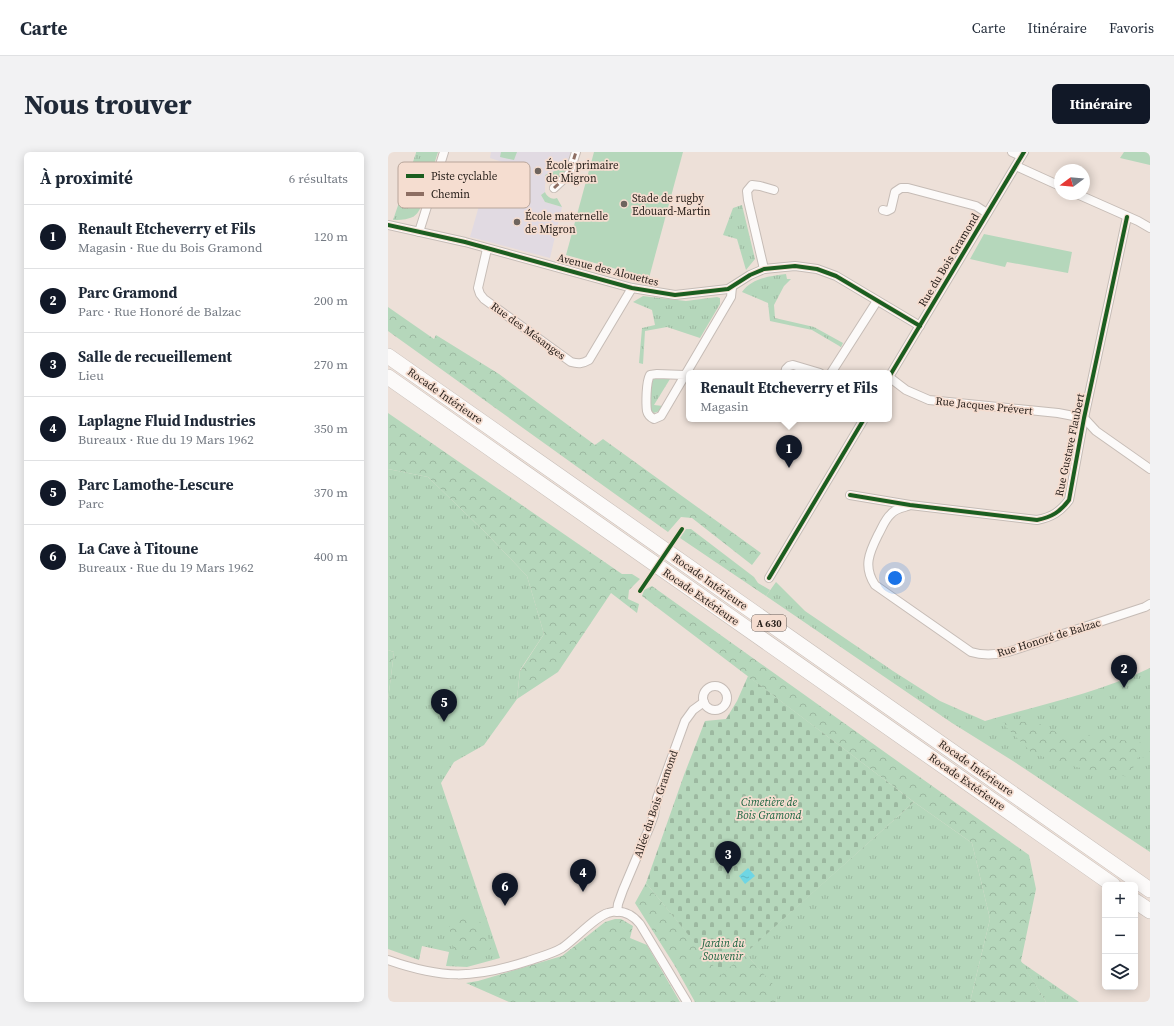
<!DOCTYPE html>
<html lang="fr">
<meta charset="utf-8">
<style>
:root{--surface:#fff;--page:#f2f2f3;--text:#1f2937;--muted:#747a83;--line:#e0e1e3;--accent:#111827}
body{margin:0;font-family:"Source Serif 4",serif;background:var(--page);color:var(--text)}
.controls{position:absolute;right:12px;bottom:12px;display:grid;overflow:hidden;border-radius:6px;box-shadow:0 2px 10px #0003}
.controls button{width:36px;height:36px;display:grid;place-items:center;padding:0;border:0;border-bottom:1px solid var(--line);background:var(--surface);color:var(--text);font:20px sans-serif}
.compass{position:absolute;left:666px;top:12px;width:36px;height:36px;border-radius:50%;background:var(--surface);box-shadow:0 2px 10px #0003;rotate:254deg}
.you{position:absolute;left:507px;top:426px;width:14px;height:14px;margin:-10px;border:3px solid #fff;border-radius:50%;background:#1a73e8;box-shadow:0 0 0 6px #1a73e833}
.badge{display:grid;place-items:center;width:26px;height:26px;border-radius:50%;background:var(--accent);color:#fff;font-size:13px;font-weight:700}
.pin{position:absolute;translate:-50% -33px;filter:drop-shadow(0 1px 2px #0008)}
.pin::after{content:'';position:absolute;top:21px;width:14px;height:12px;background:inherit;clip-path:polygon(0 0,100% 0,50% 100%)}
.popup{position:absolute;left:298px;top:218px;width:206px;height:52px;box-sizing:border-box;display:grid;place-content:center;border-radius:6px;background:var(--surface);filter:drop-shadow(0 1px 3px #0005);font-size:13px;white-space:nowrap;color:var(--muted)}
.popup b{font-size:15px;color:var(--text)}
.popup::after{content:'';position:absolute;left:50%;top:100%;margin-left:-8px;border:8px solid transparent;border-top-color:var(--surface)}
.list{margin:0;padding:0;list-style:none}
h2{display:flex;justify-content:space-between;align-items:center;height:52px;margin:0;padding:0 16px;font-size:17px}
h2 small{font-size:13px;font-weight:400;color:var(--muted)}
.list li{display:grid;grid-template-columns:26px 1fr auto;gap:12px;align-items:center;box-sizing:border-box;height:64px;padding:0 16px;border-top:1px solid var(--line)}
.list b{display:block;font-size:15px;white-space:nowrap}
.list p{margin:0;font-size:13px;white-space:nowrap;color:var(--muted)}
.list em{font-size:13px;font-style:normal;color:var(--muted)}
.icon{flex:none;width:22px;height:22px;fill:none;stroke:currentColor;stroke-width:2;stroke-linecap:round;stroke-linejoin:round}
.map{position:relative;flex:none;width:762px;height:850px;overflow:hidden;border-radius:6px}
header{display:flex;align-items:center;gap:24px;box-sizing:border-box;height:56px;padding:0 20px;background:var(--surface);border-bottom:1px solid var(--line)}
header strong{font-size:19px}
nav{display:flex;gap:22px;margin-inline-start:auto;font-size:14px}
.intro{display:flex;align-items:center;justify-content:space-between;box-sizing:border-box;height:96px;padding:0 24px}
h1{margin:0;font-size:28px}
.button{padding:10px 18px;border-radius:6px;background:var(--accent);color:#fff;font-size:14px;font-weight:700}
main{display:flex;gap:24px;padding:0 24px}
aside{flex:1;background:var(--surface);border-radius:6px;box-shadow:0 2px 10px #0003}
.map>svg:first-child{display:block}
.education{fill:#e1dae2}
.grass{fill:url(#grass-tufts)}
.forest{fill:url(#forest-crowns)}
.cemetery{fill:url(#cemetery-stones)}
.garden{fill:#b5d7bb}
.water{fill:url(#water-ripples)}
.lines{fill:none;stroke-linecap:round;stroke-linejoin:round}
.street-casing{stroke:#c6bcb6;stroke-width:10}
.highway-casing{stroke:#c6bcb6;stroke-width:16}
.street{stroke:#fcfaf9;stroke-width:8}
.highway{stroke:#fcfaf9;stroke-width:15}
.quiet{stroke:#8d6e63;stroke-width:3;stroke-dasharray:6 3;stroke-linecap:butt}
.cycleway-casing{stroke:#f5ddd0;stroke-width:6}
.cycleway{stroke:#1b5e20;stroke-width:4}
.poi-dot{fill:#6e645e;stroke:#f5ddd0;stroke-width:1.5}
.labels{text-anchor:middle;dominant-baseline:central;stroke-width:3.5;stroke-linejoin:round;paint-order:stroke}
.shield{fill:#f5ddd0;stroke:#665952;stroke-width:1}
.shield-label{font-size:10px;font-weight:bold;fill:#29211c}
.poi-label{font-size:11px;fill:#29211c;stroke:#f5ddd0;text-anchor:start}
.street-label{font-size:11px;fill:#29211c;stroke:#f5ddd0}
.park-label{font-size:11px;font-style:italic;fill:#19633f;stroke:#f5ddd0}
.key{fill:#f5ddd0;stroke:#b8a59a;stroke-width:1}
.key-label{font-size:11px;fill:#29211c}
</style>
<header>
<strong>Carte</strong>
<nav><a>Carte</a><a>Itinéraire</a><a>Favoris</a></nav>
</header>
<div class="intro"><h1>Nous trouver</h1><a class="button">Itinéraire</a></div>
<main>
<aside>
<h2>À proximité<small>6 résultats</small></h2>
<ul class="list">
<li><span class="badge">1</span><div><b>Renault Etcheverry et Fils</b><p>Magasin · Rue du Bois Gramond</p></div><em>120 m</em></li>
<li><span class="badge">2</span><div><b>Parc Gramond</b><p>Parc · Rue Honoré de Balzac</p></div><em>200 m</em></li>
<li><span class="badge">3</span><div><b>Salle de recueillement</b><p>Lieu</p></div><em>270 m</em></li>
<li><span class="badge">4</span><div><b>Laplagne Fluid Industries</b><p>Bureaux · Rue du 19 Mars 1962</p></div><em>350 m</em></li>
<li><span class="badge">5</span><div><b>Parc Lamothe-Lescure</b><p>Parc</p></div><em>370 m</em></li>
<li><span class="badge">6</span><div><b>La Cave à Titoune</b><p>Bureaux · Rue du 19 Mars 1962</p></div><em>400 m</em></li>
</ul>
</aside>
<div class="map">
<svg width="762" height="850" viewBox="0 0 762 850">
<defs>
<pattern id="grass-tufts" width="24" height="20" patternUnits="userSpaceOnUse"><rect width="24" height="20" fill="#b5d7bb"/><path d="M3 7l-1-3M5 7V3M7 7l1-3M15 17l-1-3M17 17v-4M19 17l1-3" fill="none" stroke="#9cb8a0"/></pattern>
<pattern id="forest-crowns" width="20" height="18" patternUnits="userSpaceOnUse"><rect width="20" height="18" fill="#b5d7bb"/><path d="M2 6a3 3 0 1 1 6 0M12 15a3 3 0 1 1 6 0" fill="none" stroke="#9cb8a0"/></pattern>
<pattern id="cemetery-stones" width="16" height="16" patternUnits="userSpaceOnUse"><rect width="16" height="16" fill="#b5d7bb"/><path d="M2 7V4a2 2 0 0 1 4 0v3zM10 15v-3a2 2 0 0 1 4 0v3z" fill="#9cb8a0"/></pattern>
<pattern id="water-ripples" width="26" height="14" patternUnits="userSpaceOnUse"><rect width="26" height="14" fill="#6fd6e4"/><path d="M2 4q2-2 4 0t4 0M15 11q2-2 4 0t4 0" fill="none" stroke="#60b7c3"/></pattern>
</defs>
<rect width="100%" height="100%" fill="#ede0d8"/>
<polygon class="education" points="103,0 185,0 181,13 157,23 160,27 157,32 157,40 153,43 157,50 174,55 162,106 82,85 95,40 124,49 134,18 133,16 102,6"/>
<g class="grass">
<path d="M 28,0 L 50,0 L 43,22 L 35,20 L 32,30 L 39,33 C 36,44 34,63 22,66 C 16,68 10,68 5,68 L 28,1 Z"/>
<polygon points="181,13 180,18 172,27 168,25 160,27 157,23"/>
<path d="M 157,40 C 159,45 164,48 169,46 L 174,55 L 157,50 L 153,43 Z"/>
<polygon points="354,53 367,107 358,118 349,87 335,83 345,56"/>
<path d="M 398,122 L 399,127 L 403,127 L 396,134 L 386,153 L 387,166 L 426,175 L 455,191 L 453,195 L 424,178 L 382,169 L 380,151 L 354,140 C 364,126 382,124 398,122 Z"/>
<polygon points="255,144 298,149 329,145 332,146 332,152 312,186 279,175 257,179 255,212 251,211 254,176 267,173 264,158 245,150"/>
<path d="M 266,226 L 282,227 L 266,253 L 275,254 C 271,259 270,261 263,261 L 262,259 L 261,231 Z"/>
<polygon points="0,317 40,325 100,383 139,424 156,482 132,518 129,547 96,593 66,610 53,631 112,806 79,815 58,814 61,800 34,794 31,808 0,797 0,548 6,500 0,498"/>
<path d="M 388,430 L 417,459 L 505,519 L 552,549 L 597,569 C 652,553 710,541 762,516 L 762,700 L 625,609 L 564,571 L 378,444 Z"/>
<polygon points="526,650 584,691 602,767 582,850 388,850 390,839 357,801"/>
<polygon points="633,810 691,850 658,850"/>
</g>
<g class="forest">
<polygon points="0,155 46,187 48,183 111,222 207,293 215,287 373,401 364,413 304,366 293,365 280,380 0,179"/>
<polygon points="0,261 234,422 244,422 252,427 241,438 240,447 251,452 249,461 223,441 170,520 129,547 132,519 156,482 139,424 100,383 40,325 0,317"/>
<polygon points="298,377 303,377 366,425 370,431 382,438 378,444 292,386"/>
<polygon points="264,434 641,703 648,737 633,809 658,850 582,850 602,767 584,691 526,650 254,444 256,438"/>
<polygon points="0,498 6,500 0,548"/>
<polygon points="646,569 672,582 706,584 762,592 762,606 750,605 741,625 688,615 644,601 614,571"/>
<polygon points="258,731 333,822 357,801 391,839 388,850 307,850 287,814 247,751"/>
<polygon points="70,763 85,763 98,776 103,797 91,804 69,804 62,787 62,772"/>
<polygon points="227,767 233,767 245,774 242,786 259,793 292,850 121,850 78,831 90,829 174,804 217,770"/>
</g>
<polygon class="cemetery" points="360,524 526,650 333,823 258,731 296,623 317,569 338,567 349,549"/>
<g class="garden">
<polygon points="113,0 129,0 126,8 112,5"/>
<polygon points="206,0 295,0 261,126 178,103"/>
<polygon points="736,0 762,0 762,13 732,6"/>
<polygon points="596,82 684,100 680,121 619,110 617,115 582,107"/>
</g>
<polygon class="water" points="360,716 367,724 357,732 351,724"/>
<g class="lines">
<defs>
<g id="street">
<polyline points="624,0 633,4"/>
<polyline points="628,14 672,34"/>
<polyline points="166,36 181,22 188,0"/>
<polyline points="689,42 750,69 762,76"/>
<polyline points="495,58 499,59 503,57 507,40 513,36 520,36 588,54 599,61"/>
<polyline points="0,73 77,90 244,136 287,143 340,137 362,123 376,117 407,114 429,117 448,124 532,174"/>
<polyline points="31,80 56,0"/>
<path d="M 99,97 L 90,136 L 92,142 L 96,147 L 183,210 C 190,212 194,212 201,208 L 244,136"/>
<polyline points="376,117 360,48 359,39 364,33 372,34 386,38"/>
<polyline points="397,221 398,217 401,214 405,213 432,221"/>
<polyline points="443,221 489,149"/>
<path d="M 297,223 L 269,222 L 262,223 C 258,230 258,252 259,259 C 260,263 262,265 266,267 L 273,264 L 343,145 L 344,135"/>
<polyline points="501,225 518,238 541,248 670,261 696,266 708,279 762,317"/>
<polyline points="501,225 636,0"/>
<path d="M 462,343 L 522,353 L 649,368 C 664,365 672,360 681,348 L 696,266 L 739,65"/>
<path d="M 520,354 C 513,356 507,357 503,362 C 497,367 494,376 490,383 C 481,401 475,415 487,433 L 583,500 C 596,504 607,503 620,500 L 757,455 L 762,452"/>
<polyline points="381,426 476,267"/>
<circle cx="327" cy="546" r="12"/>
<polyline points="229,760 230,752 235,738 262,674 266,663 269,646 297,569 305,558 316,550"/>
<path d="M 0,808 C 54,827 85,827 140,809 C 151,805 164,802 174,796 C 186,788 208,764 220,761 C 233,757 244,762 252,772 L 299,850"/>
</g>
<g id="highway">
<polyline points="0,204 762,738"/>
<polyline points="0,225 725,733"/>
<polyline points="747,749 762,759"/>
</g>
</defs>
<use href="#street" class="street-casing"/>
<use href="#highway" class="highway-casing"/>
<use href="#street" class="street"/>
<use href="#highway" class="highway"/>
<polyline class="quiet" points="166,36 181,22 188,0"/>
<defs>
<g id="cycleway">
<polyline points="0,73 77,90 244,136 287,143 340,137 362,123 376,117 407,114 429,117 448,124 532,174"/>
<polyline points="501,225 636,0"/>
<path d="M 462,343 L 522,353 L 649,368 C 664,365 672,360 681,348 L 696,266 L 739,65"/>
<polyline points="381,426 476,267"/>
<polyline points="252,439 294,377"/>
</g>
</defs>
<use href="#cycleway" class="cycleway-casing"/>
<use href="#cycleway" class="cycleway"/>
</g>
<g class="poi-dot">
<circle cx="150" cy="19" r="4"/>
<circle cx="236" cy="52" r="4"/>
<circle cx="129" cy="70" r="4"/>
</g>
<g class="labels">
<rect class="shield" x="364" y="463" width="34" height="16" rx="3"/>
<g class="shield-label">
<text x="381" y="471">A 630</text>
</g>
<g class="poi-label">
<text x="158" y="13">École primaire<tspan x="158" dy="13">de Migron</tspan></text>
<text x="244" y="46">Stade de rugby<tspan x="244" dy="13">Edouard-Martin</tspan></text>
<text x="137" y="64">École maternelle<tspan x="137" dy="13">de Migron</tspan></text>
</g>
<g class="street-label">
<text transform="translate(561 108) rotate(-59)">Rue du Bois Gramond</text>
<text transform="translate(220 118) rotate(14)">Avenue des Alouettes</text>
<text transform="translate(140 179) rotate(36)">Rue des Mésanges</text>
<text transform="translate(57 244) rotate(35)">Rocade Intérieure</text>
<text transform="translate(596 254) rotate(6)">Rue Jacques Prévert</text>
<text transform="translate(682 293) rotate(-78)">Rue Gustave Flaubert</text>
<text transform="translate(322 430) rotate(35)">Rocade Intérieure</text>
<text transform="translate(313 445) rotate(35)">Rocade Extérieure</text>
<text transform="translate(661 486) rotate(-17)">Rue Honoré de Balzac</text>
<text transform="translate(588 616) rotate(35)">Rocade Intérieure</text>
<text transform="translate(579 630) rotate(35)">Rocade Extérieure</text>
<text transform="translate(268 652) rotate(-71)">Allée du Bois Gramond</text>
</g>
<g class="park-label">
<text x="381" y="650">Cimetière de<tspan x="381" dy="13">Bois Gramond</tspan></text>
<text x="335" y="791">Jardin du<tspan x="335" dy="13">Souvenir</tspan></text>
</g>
</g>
<rect x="10" y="10" width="132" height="46" rx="6" class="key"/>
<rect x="18" y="22" width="18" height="4" fill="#1b5e20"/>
<rect x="18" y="40" width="18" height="4" fill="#8d6e63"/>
<g class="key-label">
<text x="43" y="28">Piste cyclable</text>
<text x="43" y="46">Chemin</text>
</g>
</svg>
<div class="controls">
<button>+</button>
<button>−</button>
<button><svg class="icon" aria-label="layers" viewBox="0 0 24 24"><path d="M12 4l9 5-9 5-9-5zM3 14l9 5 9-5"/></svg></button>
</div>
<svg class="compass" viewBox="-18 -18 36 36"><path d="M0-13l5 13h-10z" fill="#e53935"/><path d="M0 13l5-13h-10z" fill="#747a83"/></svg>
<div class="you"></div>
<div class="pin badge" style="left:401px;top:316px">1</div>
<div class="popup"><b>Renault Etcheverry et Fils</b>Magasin</div>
<div class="pin badge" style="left:736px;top:536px">2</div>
<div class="pin badge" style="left:340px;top:722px">3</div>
<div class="pin badge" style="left:195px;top:740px">4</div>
<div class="pin badge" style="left:56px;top:570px">5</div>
<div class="pin badge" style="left:117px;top:754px">6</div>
</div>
</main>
